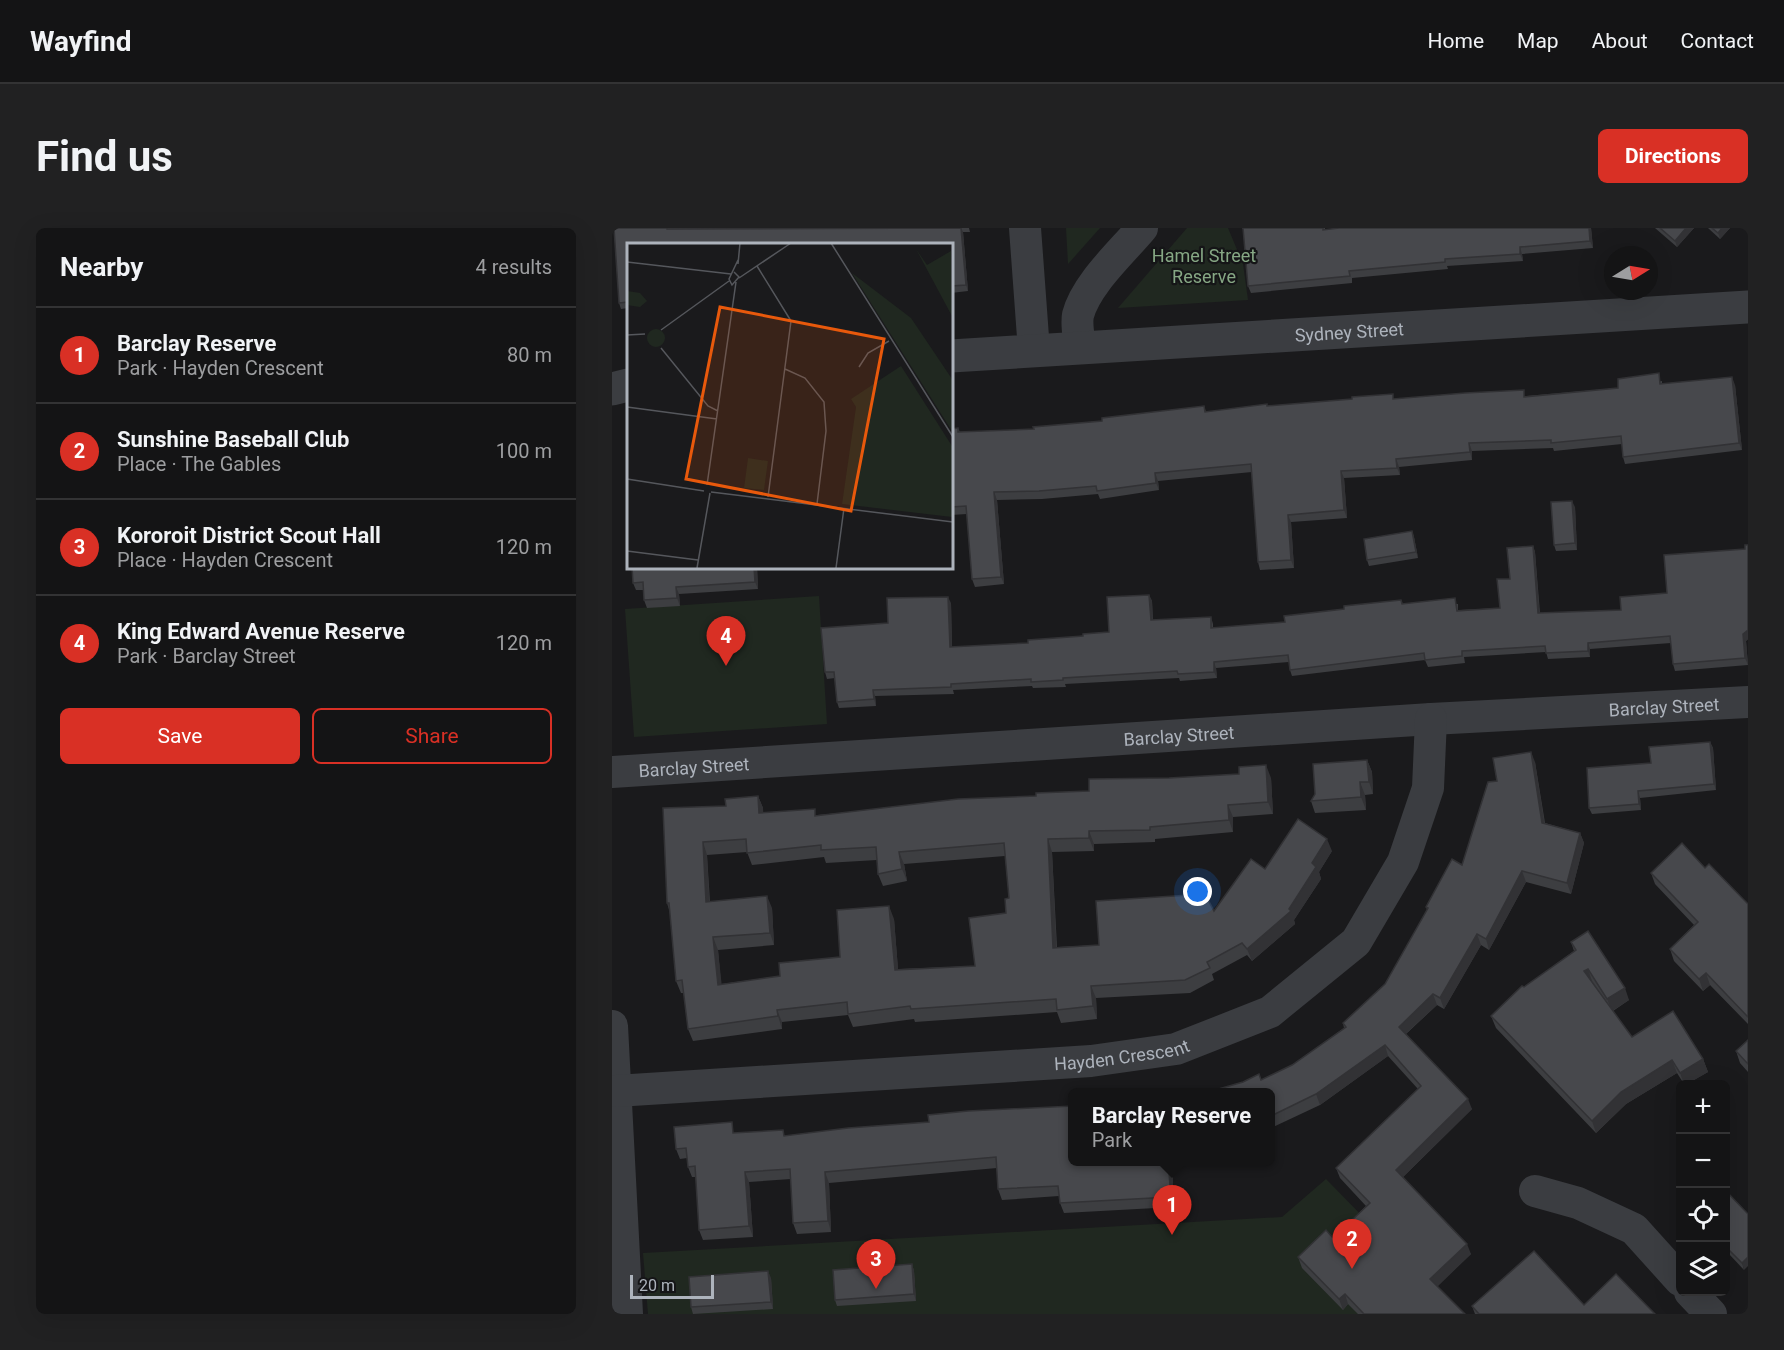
<!DOCTYPE html>
<meta charset="utf-8">
<style>
:root{--surface:#141415;--page:#212122;--text:#f1f3f6;--muted:#9d9ea0;--line:#333334;--accent:#d93025}
body{margin:0;font-family:Roboto,sans-serif;background:var(--page);color:var(--text)}
.controls{position:absolute;right:18px;bottom:18px;display:grid;overflow:hidden;border-radius:9px;box-shadow:0 6px 24px #0002}
.controls button{width:54px;height:54px;display:grid;place-items:center;padding:0;border:0;border-bottom:2px solid var(--line);background:var(--surface);color:var(--text);font:30px sans-serif}
.compass{position:absolute;left:992px;top:18px;width:54px;height:54px;border-radius:50%;background:var(--surface);box-shadow:0 6px 24px #0002;rotate:79deg}
.scale{position:absolute;left:18px;bottom:15px;width:84px;box-sizing:border-box;padding-left:6px;border:3px solid #adb3bc;border-top:0;font-size:16px;line-height:21px;white-space:nowrap;color:#adb3bc;-webkit-text-stroke:4px #151517;paint-order:stroke}
.you{position:absolute;left:586px;top:664px;width:21px;height:21px;margin:-15px;border:4px solid #fff;border-radius:50%;background:#1a73e8;box-shadow:0 0 0 9px #1a73e833}
.badge{display:grid;place-items:center;width:39px;height:39px;border-radius:50%;background:var(--accent);color:#fff;font-size:20px;font-weight:700}
.pin{position:absolute;translate:-50% -50px;filter:drop-shadow(0 2px 3px #0008)}
.pin::after{content:'';position:absolute;top:32px;width:21px;height:18px;background:inherit;clip-path:polygon(0 0,100% 0,50% 100%)}
.popup{position:absolute;left:456px;top:860px;width:207px;height:78px;box-sizing:border-box;display:grid;place-content:center;border-radius:9px;background:var(--surface);filter:drop-shadow(0 2px 4px #0005);font-size:20px;white-space:nowrap;color:var(--muted)}
.popup b{font-size:22px;color:var(--text)}
.popup::after{content:'';position:absolute;left:50%;top:100%;margin-left:-12px;border:12px solid transparent;border-top-color:var(--surface)}
.list{margin:0;padding:0;list-style:none}
h2{display:flex;justify-content:space-between;align-items:center;height:78px;margin:0;padding:0 24px;font-size:26px}
h2 small{font-size:20px;font-weight:400;color:var(--muted)}
.list li{display:grid;grid-template-columns:39px 1fr auto;gap:18px;align-items:center;box-sizing:border-box;height:96px;padding:0 24px;border-top:2px solid var(--line)}
.list b{display:block;font-size:22px;white-space:nowrap}
.list p{margin:0;font-size:20px;white-space:nowrap;color:var(--muted)}
.list em{font-size:20px;font-style:normal;color:var(--muted)}
.actions{display:flex;gap:12px;padding:18px 24px}
.actions a{flex:1;padding:14px 0;border:2px solid var(--accent);border-radius:9px;text-align:center;font-size:21px;color:var(--accent)}
.actions .main{background:var(--accent);color:#fff}
.icon{flex:none;width:33px;height:33px;fill:none;stroke:currentColor;stroke-width:2;stroke-linecap:round;stroke-linejoin:round}
.map{position:relative;flex:none;width:1136px;height:1086px;overflow:hidden;border-radius:9px}
header{display:flex;align-items:center;gap:36px;box-sizing:border-box;height:84px;padding:0 30px;background:var(--surface);border-bottom:2px solid var(--line)}
header strong{font-size:28px}
nav{display:flex;gap:33px;margin-inline-start:auto;font-size:21px}
.intro{display:flex;align-items:center;justify-content:space-between;box-sizing:border-box;height:144px;padding:0 36px}
h1{margin:0;font-size:42px}
.button{padding:15px 27px;border-radius:9px;background:var(--accent);color:#fff;font-size:21px;font-weight:700}
main{display:flex;gap:36px;padding:0 36px}
aside{flex:1;background:var(--surface);border-radius:9px;box-shadow:0 6px 24px #0002}
.map>svg:first-child{display:block}
.green{fill:#202820}
.lines{fill:none;stroke-linecap:round;stroke-linejoin:round}
.minor{stroke:#3b3d41;stroke-width:32}
.tertiary{stroke:#3b3d41;stroke-width:33}
.wall{fill:#3d3e41;fill-rule:evenodd}
.shaded-wall{fill:#323235}
.building{fill:#47484c;stroke:#323235;stroke-width:1.5;fill-rule:evenodd}
.labels{text-anchor:middle;dominant-baseline:central;stroke-width:4.5;stroke-linejoin:round;paint-order:stroke}
.park-label{font-size:18px;fill:#86a784;stroke:#151517}
.street-label{font-size:18px;fill:#adb3bc;stroke:#151517}
.inset-road{fill:none;stroke:#55575c;stroke-width:1.5}
.view{fill:#e8590c;fill-opacity:0.15;stroke:#e8590c;stroke-width:3}
.inset-edge{fill:none;stroke:#adb3bc;stroke-width:3}
</style>
<header>
<strong>Wayfind</strong>
<nav><a>Home</a><a>Map</a><a>About</a><a>Contact</a></nav>
</header>
<div class="intro"><h1>Find us</h1><a class="button">Directions</a></div>
<main>
<aside>
<h2>Nearby<small>4 results</small></h2>
<ul class="list">
<li><span class="badge">1</span><div><b>Barclay Reserve</b><p>Park · Hayden Crescent</p></div><em>80 m</em></li>
<li><span class="badge">2</span><div><b>Sunshine Baseball Club</b><p>Place · The Gables</p></div><em>100 m</em></li>
<li><span class="badge">3</span><div><b>Kororoit District Scout Hall</b><p>Place · Hayden Crescent</p></div><em>120 m</em></li>
<li><span class="badge">4</span><div><b>King Edward Avenue Reserve</b><p>Park · Barclay Street</p></div><em>120 m</em></li>
</ul>
<div class="actions"><a class="main">Save</a><a>Share</a></div>
</aside>
<div class="map">
<svg width="1136" height="1086" viewBox="0 0 1136 1086">
<rect width="100%" height="100%" fill="#1a1a1c"/>
<g class="green">
<polygon points="454,0 488,0 456,36"/>
<polygon points="575,0 616,0 631,36 636,72 506,80"/>
<polygon points="207,368 215,496 22,509 13,381"/>
<polygon points="714,951 846,1086 36,1086 31,1025 670,989"/>
</g>
<g class="lines">
<g class="minor">
<polyline points="413,0 422,123"/>
<path d="M 468,120 C 467,109 464,97 466,87 C 474,56 510,24 530,0"/>
<path id="s1" d="M 0,544 L 819,491 L 1136,474"/>
<polyline points="0,798 15,1086"/>
<path id="s2" d="M 4,863 L 479,833 L 564,821 L 658,784 L 744,714 L 791,634 L 816,560 L 819,491"/>
<polyline points="923,963 966,975 1022,1001 1068,1052"/>
<polyline points="1078,1064 1099,1086"/>
</g>
<g class="tertiary">
<path id="s3" d="M 339,128 L 1136,79"/>
<polyline points="0,161 16,157"/>
</g>
</g>
<g class="wall">
<polygon points="2,0 357,0 358,4 351,4 356,63 339,65 339,16 16,16 16,80 9,81 7,75"/>
<polygon points="630,0 713,0 713,1 979,0 981,20 910,26 911,33 835,38 836,41 740,50 740,55 639,65 636,58 631,1"/>
<polygon points="1043,0 1082,0 1065,19"/>
<polygon points="1096,0 1118,0 1108,11"/>
<polygon points="1050,153 1050,156 1123,157 1130,222 1013,236 1011,229 1010,216 942,223 941,220 860,223 860,232 787,239 788,247 732,250 735,290 679,294 682,340 648,342 646,334 640,244 546,253 547,262 488,271 486,266 430,271 385,272 392,356 363,359 360,351 355,286 339,287 339,201 346,200 348,204 422,201 490,193 592,178 594,184 655,178 782,171 914,168 1006,160"/>
<polygon points="963,279 965,322 944,323 942,317"/>
<polygon points="800,303 802,309 806,330 757,338 755,332"/>
<polygon points="1136,317 1136,411 1134,413 1136,437 1063,443 1061,436 1059,415 978,421 978,429 936,431 934,424 852,429 853,435 816,439 813,432 680,448 678,442 677,434 604,440 605,450 568,453 567,450 453,456 454,459 421,460 420,458 341,462 342,466 263,468 264,478 227,480 225,474 223,450 215,451 213,444 276,395 339,375 340,419 416,415 497,404 537,367 540,373 541,392 599,389 601,396 601,400 673,394 732,381 789,372 791,376 846,376 846,382 888,380 898,351 921,318 923,324 928,385 1009,382 1055,365 1133,321"/>
<polygon points="20,339 145,339 146,361 67,366 68,378 35,380 32,372 32,362 24,362 21,355"/>
<polygon points="1098,514 1101,520 1104,562 1028,570 1029,582 980,586 977,580 1039,535"/>
<polygon points="755,532 760,544 761,566 753,567 754,582 703,585 699,573"/>
<polygon points="923,534 933,595 968,605 972,615 959,666 914,654 877,722 869,717 832,781 825,777 794,806 860,881 791,949 859,1026 825,1058 853,1086 746,1086 736,1076 731,1082 690,1040 686,1029 721,1010 754,978 728,950 724,940 806,861 776,828 708,877 659,900 659,864 649,852 680,837 732,800 731,795 773,756 815,682 814,679 850,637 885,553"/>
<path d="M 659,550 L 661,586 L 621,589 L 621,604 L 543,611 L 543,614 L 482,616 L 482,623 L 440,624 L 445,719 L 487,717 L 602,683 L 653,641 L 720,623 L 707,644 L 709,651 L 682,692 L 683,696 L 640,733 L 635,727 L 600,746 L 602,752 L 578,765 L 484,770 L 485,791 L 449,795 L 445,784 L 303,794 L 302,791 L 241,799 L 236,787 L 170,794 L 170,801 L 81,813 L 76,801 L 72,765 L 69,765 L 64,753 L 58,685 L 55,675 L 51,580 L 114,578 L 146,568 L 151,580 L 151,585 L 205,587 L 477,563 ZM 135,624 L 140,637 L 212,629 L 214,635 L 265,632 L 266,646 L 271,658 L 295,653 L 292,636 L 393,628 L 397,670 L 394,685 L 363,738 L 286,741 L 282,691 L 228,729 L 168,748 L 109,756 L 106,722 L 162,717 L 160,680 L 98,674 L 95,627 Z"/>
<polygon points="1093,640 1136,676 1136,796 1098,757 1091,763 1062,733 1058,721 1082,697 1043,656 1039,645"/>
<polygon points="959,714 1017,772 1001,783 1020,809 1091,831 1096,844 1075,856 1072,856 1065,845 1014,876 984,905 884,800 879,788 912,759 962,723"/>
<polygon points="1136,812 1136,844 1128,835 1124,823"/>
<polygon points="124,905 560,933 562,979 452,985 448,975 447,968 390,972 386,961 385,940 217,955 219,1004 185,1006 181,995 179,951 137,954 141,1009 91,1012 87,1002 84,949 80,949 76,939 75,930 68,931 64,921"/>
<polygon points="1113,962 1132,1042 1117,1026 1113,1029"/>
<polygon points="300,1036 302,1043 304,1073 225,1078 223,1072"/>
<polygon points="159,1050 161,1081 81,1086 79,1079"/>
<polygon points="972,1077 1043,1086 863,1086 860,1078"/>
</g>
<g class="shaded-wall">
<polygon points="349,0 351,4 356,63 354,57"/>
<polygon points="977,0 979,0 981,20 978,13"/>
<polygon points="1074,0 1082,0 1065,19 1063,13"/>
<polygon points="1110,0 1118,0 1108,11 1106,5"/>
<polygon points="908,19 910,26 911,33 908,26"/>
<polygon points="1120,149 1123,157 1130,222 1127,215"/>
<polygon points="857,215 860,223 860,232 858,224"/>
<polygon points="784,231 787,239 788,247 785,240"/>
<polygon points="729,243 732,250 735,290 732,282"/>
<polygon points="543,245 546,253 547,262 544,255"/>
<polygon points="382,264 385,272 392,356 389,349"/>
<polygon points="960,273 963,279 965,322 963,315"/>
<polygon points="676,287 679,294 682,340 679,332"/>
<polygon points="800,303 802,309 806,330 804,324"/>
<polygon points="921,318 923,324 928,392 926,385"/>
<polygon points="142,339 145,339 146,361 143,354"/>
<polygon points="64,359 67,366 68,378 65,370"/>
<polygon points="537,367 540,373 541,399 539,392"/>
<polygon points="336,369 339,375 340,426 338,419"/>
<polygon points="1136,402 1136,411 1134,413 1136,437 1133,430 1131,406"/>
<polygon points="976,415 978,421 978,429 976,423"/>
<polygon points="602,434 604,440 605,450 602,444"/>
<polygon points="261,462 263,468 264,478 262,471"/>
<polygon points="1098,514 1101,520 1104,562 1102,556"/>
<polygon points="919,524 923,534 934,605 930,595"/>
<polygon points="755,532 760,544 761,566 757,554"/>
<polygon points="654,537 659,550 661,586 656,574"/>
<polygon points="748,554 753,567 754,582 749,569"/>
<polygon points="1026,563 1028,570 1029,582 1027,576"/>
<polygon points="146,568 151,580 152,598 147,585"/>
<polygon points="616,577 621,589 621,604 617,592"/>
<polygon points="477,603 482,616 482,623 477,610"/>
<polygon points="968,605 972,615 959,666 955,655"/>
<polygon points="436,611 440,624 445,732 441,720"/>
<polygon points="715,611 720,623 707,644 709,651 682,692 683,696 640,733 635,721 677,681 700,635"/>
<polygon points="91,614 95,627 98,686 94,674"/>
<polygon points="287,624 292,636 295,653 290,641"/>
<polygon points="910,643 914,654 877,722 874,711"/>
<polygon points="155,668 160,680 162,717 158,705"/>
<polygon points="277,678 282,691 287,754 283,742"/>
<polygon points="865,706 869,717 832,781 828,770"/>
<polygon points="101,709 106,722 111,769 106,757"/>
<polygon points="976,741 980,753 977,755 972,743"/>
<polygon points="1094,745 1098,757 1091,763 1087,751"/>
<polygon points="479,758 484,770 485,791 481,778"/>
<polygon points="1013,760 1017,772 1000,783 995,771"/>
<polygon points="821,766 825,777 790,809 787,799"/>
<polygon points="165,782 170,794 170,801 166,788"/>
<polygon points="773,817 776,828 708,877 704,866"/>
<polygon points="1091,831 1096,844 1075,856 1072,856 1068,845"/>
<polygon points="1060,832 1065,845 1014,876 984,905 980,893 1009,864"/>
<polygon points="856,871 860,881 788,952 784,942"/>
<polygon points="556,933 560,933 562,979 559,969"/>
<polygon points="133,944 137,954 141,1009 137,998"/>
<polygon points="213,944 217,955 219,1004 216,993"/>
<polygon points="855,1016 859,1026 822,1062 818,1051"/>
<polygon points="1114,1019 1117,1026 1113,1029 1113,1020"/>
<polygon points="1136,1029 1136,1038 1132,1042 1130,1035"/>
<polygon points="300,1036 302,1043 304,1073 302,1066"/>
<polygon points="156,1043 159,1050 161,1081 159,1074"/>
<polygon points="733,1066 736,1076 731,1082 727,1071"/>
</g>
<g class="building">
<polygon points="2,0 55,0 55,1 349,0 354,57 339,58 339,16 16,16 16,74 7,75"/>
<polygon points="631,0 711,0 711,2 727,0 977,0 978,13 908,19 908,26 833,31 833,34 737,43 738,48 636,58"/>
<polygon points="1048,0 1074,0 1063,13"/>
<polygon points="1100,0 1110,0 1106,5"/>
<polygon points="1047,145 1048,156 1120,149 1127,215 1011,229 1009,208 939,215 939,212 857,215 858,224 784,231 785,240 729,243 732,282 676,287 679,332 646,334 639,236 543,245 544,255 485,263 484,258 427,263 382,264 389,349 360,351 354,278 339,279 339,201 346,200 346,204 422,201 421,199 490,193 490,190 592,178 593,184 655,176 655,178 740,171 740,169 781,166 781,171 853,165 912,162 912,169 1006,160 1006,151"/>
<polygon points="960,273 963,315 942,317 939,274"/>
<polygon points="800,303 804,324 755,332 752,311"/>
<polygon points="1133,317 1136,317 1136,402 1131,406 1133,430 1061,436 1058,408 976,415 976,423 934,425 933,418 850,423 850,428 813,432 812,425 678,442 676,427 602,434 602,444 566,446 565,443 451,450 451,452 419,454 419,451 339,456 339,459 261,462 262,471 225,474 222,444 213,444 209,400 276,395 275,370 336,369 338,419 416,415 416,412 471,408 471,406 497,404 495,369 537,367 539,392 599,389 599,400 673,394 672,388 732,381 732,378 789,372 790,376 843,370 845,383 888,380 885,351 898,351 895,320 921,318 926,385 1009,382 1008,369 1055,365 1052,327 1133,321"/>
<polygon points="20,339 142,339 143,354 64,359 65,370 32,372 31,354 21,355"/>
<polygon points="1098,514 1102,556 1026,563 1027,576 977,580 975,540 1039,535 1037,519"/>
<polygon points="919,524 930,595 968,605 955,655 910,643 874,711 865,706 828,770 821,766 787,799 856,871 784,942 855,1016 818,1051 853,1086 752,1086 733,1066 727,1071 686,1029 714,1002 721,1010 758,975 724,940 809,858 773,817 704,866 659,888 659,864 596,864 631,854 647,846 649,852 680,837 734,799 731,795 773,756 816,680 814,679 840,631 850,637 876,554 885,553 881,530"/>
<polygon points="755,532 757,554 748,554 749,569 699,573 703,566 701,536"/>
<path d="M 654,537 L 656,574 L 616,577 L 617,592 L 538,599 L 538,602 L 477,603 L 477,610 L 436,611 L 441,720 L 487,717 L 484,673 L 593,666 L 602,683 L 639,631 L 653,641 L 686,591 L 715,611 L 700,635 L 704,639 L 677,681 L 679,683 L 635,721 L 630,715 L 595,734 L 598,740 L 573,752 L 479,758 L 481,778 L 445,782 L 444,771 L 299,781 L 298,778 L 236,786 L 235,774 L 165,782 L 166,788 L 76,801 L 70,752 L 64,753 L 57,675 L 55,675 L 51,580 L 114,578 L 113,571 L 146,568 L 147,585 L 203,581 L 203,588 L 346,571 L 424,568 L 424,565 L 477,563 L 477,551 L 557,550 L 627,546 L 627,539 ZM 134,611 L 135,625 L 209,617 L 209,622 L 264,619 L 266,646 L 290,641 L 287,624 L 392,615 L 397,670 L 393,671 L 394,685 L 357,690 L 363,738 L 283,742 L 277,678 L 225,682 L 228,729 L 167,735 L 168,748 L 106,757 L 101,709 L 158,705 L 155,668 L 94,674 L 91,614 Z"/>
<polygon points="1070,615 1093,640 1097,636 1136,676 1136,789 1094,745 1087,751 1058,721 1086,694 1039,645"/>
<polygon points="976,703 1013,760 995,771 976,741 972,743 1020,809 1061,783 1091,831 1068,845 1060,832 1009,864 980,893 879,788 910,758 912,759 964,722 959,714"/>
<polygon points="1136,812 1136,836 1124,823"/>
<polygon points="461,878 461,933 556,933 559,969 448,975 446,958 386,961 384,929 213,944 216,993 181,995 178,941 133,944 137,998 87,1002 83,938 76,939 74,920 64,921 62,899 120,894 121,905 171,902 172,908 236,900 317,894 316,887 356,883"/>
<polygon points="1113,962 1136,986 1136,1029 1130,1035 1114,1019 1113,1020"/>
<polygon points="922,1023 972,1077 1004,1046 1043,1086 867,1086 860,1078"/>
<polygon points="300,1036 302,1066 223,1072 221,1042"/>
<polygon points="156,1043 159,1074 79,1079 77,1049"/>
</g>
<g class="labels">
<g class="park-label">
<text x="592" y="27">Hamel Street<tspan x="592" dy="21">Reserve</tspan></text>
</g>
<g class="street-label">
<text stroke="none"><textPath href="#s3" startOffset="399">Sydney Street</textPath></text>
<text stroke="none"><textPath href="#s1" startOffset="1054">Barclay Street</textPath></text>
<text stroke="none"><textPath href="#s1" startOffset="568">Barclay Street</textPath></text>
<text stroke="none"><textPath href="#s1" startOffset="82">Barclay Street</textPath></text>
<text stroke="none"><textPath href="#s2" startOffset="507">Hayden Crescent</textPath></text>
</g>
</g>
<g transform="translate(15 15)">
<rect width="326" height="326" fill="#1a1a1c"/>
<path d="M 289,6 L 300,22 L 324,8 L 325,73 ZM 225,30 L 284,75 L 325,136 L 325,188 ZM 0,48 L 13,50 L 20,58 L 13,64 L 0,62 ZM20 95a9 9 0 1 1 18 0a9 9 0 1 1-18 0ZM 274,123 L 325,203 L 325,274 L 215,261 L 229,164 L 224,156 ZM 121,215 L 141,218 L 137,247 L 117,245 Z" fill="#202820"/>
<path class="inset-road" d="M 204,0 L 326,194M 0,19 L 104,31M 111,21 L 113,0M 130,23 L 164,78 L 141,254M 107,29 L 112,34 L 105,42 L 102,36 L 111,17M 112,35 L 164,0M 34,87 L 102,38M 0,92 L 18,91M 34,105 L 81,163 L 91,168M 232,124 L 241,110 L 262,98M 158,126 L 178,135 L 197,159 L 199,188 L 190,261M 0,164 L 90,176M 0,236 L 77,248M 80,242 L 109,39M 84,249 L 326,279M 0,308 L 71,317M 70,325 L 83,250M 209,325 L 217,265"/>
<path class="view" d="M 93,64 L 257,96 L 224,268 L 59,236 Z"/>
<rect width="326" height="326" class="inset-edge"/>
</g>
</svg>
<div class="controls">
<button>+</button>
<button>−</button>
<button><svg class="icon" aria-label="locate" viewBox="0 0 24 24"><circle cx="12" cy="12" r="6"/><path d="M12 2v4M12 18v4M2 12h4M18 12h4"/></svg></button>
<button><svg class="icon" aria-label="layers" viewBox="0 0 24 24"><path d="M12 4l9 5-9 5-9-5zM3 14l9 5 9-5"/></svg></button>
</div>
<svg class="compass" viewBox="-18 -18 36 36"><path d="M0-13l5 13h-10z" fill="#e53935"/><path d="M0 13l5-13h-10z" fill="#9d9ea0"/></svg>
<div class="scale">20 m</div>
<div class="you"></div>
<div class="pin badge" style="left:560px;top:1007px">1</div>
<div class="popup"><b>Barclay Reserve</b>Park</div>
<div class="pin badge" style="left:740px;top:1041px">2</div>
<div class="pin badge" style="left:264px;top:1061px">3</div>
<div class="pin badge" style="left:114px;top:438px">4</div>
</div>
</main>
